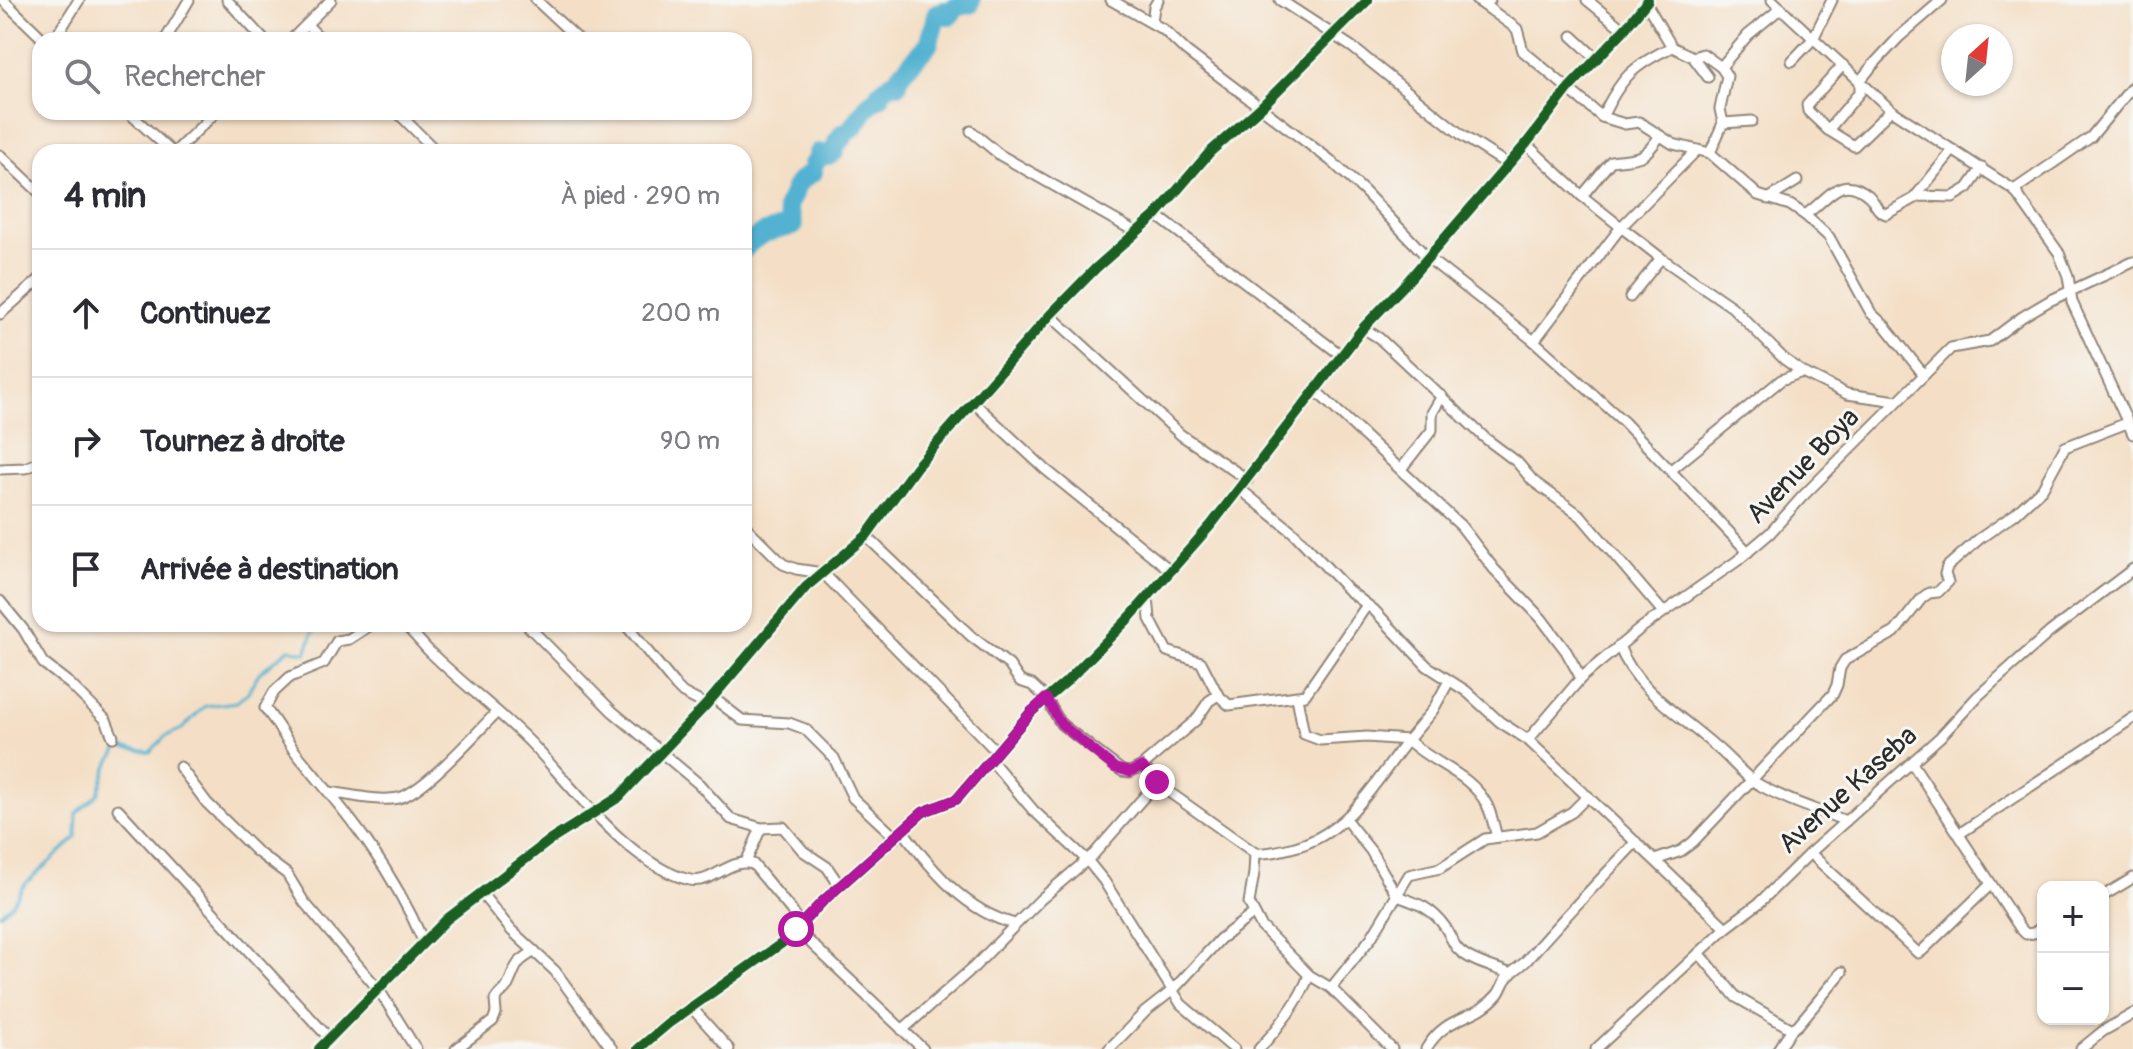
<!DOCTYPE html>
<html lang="fr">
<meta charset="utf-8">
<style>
:root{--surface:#fff;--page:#f2f2f3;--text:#2b2b33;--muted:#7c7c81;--line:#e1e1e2}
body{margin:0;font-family:Pangolin,sans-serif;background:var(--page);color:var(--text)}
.controls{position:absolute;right:24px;bottom:24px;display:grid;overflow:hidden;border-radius:16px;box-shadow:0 2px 6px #0004}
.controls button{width:72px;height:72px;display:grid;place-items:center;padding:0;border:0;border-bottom:2px solid var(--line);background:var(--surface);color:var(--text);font:40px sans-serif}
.compass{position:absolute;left:1941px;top:24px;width:72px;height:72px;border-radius:50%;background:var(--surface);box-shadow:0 2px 6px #0004;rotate:27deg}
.stop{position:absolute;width:24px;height:24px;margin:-18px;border:6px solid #b5179e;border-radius:50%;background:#fff}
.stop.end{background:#b5179e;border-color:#fff;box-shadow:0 2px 8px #0008}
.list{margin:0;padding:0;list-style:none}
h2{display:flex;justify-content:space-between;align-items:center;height:104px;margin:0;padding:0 32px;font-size:34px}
h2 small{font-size:26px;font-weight:400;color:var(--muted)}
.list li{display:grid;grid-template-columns:52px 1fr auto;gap:24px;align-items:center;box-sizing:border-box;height:128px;padding:0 32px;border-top:2px solid var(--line)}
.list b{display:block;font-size:30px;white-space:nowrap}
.list em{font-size:26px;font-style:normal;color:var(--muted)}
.icon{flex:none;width:44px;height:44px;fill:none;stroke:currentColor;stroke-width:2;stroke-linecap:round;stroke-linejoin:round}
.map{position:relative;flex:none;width:2133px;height:1049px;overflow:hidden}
.search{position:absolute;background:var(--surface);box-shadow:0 2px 6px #0004;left:32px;top:32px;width:720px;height:88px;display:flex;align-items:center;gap:20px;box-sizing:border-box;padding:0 28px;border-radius:24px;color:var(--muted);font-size:30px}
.panel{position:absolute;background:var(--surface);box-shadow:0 2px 6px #0004;left:32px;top:144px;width:720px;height:488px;border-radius:24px}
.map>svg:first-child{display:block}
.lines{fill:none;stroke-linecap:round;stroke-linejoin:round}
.stream{stroke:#52b2d1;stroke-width:3}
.river{stroke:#52b2d1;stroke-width:20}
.minor-casing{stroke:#908578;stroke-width:13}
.minor{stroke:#fff;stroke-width:9}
.cycleway-casing{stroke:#f6f6f2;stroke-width:15}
.cycleway{stroke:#1b5e20;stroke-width:10}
.route{stroke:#b5179e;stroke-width:10}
.labels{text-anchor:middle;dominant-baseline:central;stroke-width:6;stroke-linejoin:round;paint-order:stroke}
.street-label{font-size:28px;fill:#2b2b2b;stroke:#f6f6f2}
</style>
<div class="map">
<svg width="2133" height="1049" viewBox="0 0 2133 1049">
<rect width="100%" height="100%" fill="#f6f6f2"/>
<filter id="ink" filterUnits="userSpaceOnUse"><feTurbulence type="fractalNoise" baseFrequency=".0125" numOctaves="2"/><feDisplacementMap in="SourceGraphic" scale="16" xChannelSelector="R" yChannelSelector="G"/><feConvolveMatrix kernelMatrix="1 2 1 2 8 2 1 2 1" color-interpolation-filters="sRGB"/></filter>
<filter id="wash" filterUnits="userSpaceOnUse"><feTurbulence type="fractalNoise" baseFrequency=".006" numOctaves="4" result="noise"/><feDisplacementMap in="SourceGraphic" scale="32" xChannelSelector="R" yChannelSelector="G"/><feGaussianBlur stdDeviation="1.8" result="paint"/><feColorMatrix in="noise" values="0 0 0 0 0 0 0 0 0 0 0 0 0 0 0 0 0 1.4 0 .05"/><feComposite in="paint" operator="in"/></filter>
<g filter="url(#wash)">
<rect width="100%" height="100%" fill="#f4dfc6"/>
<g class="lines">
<polyline class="stream" points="0,914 12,904 25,884 76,838 77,813 98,794 107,767 119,747 150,752 166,736 182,729 205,706 237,702 248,692 259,673 289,649 306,653 316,624"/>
<path class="river" d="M 744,249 C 756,233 775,229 793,226 L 787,206 C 799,186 790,186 813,172 L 813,164 L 819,158 L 818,153 L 828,155 L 834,152 L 838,140 L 843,138 L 842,134 C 860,129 861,104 880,97 L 880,92 L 892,83 L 898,84 L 899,76 L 928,45 L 937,13 L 945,11 L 950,16 L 956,7 L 970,4 L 971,0"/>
</g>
</g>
<g filter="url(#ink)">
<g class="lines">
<defs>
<g id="minor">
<polyline points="3,0 44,40"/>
<polyline points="227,0 264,40"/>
<polyline points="536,0 579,40"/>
<polyline points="1111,0 1164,30 1186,51 1330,160 1364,191 1428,258 1534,341 1624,422 1748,552"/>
<polyline points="1280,0 1352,47 1463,136 1507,164"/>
<polyline points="1476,0 1484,5 1490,0"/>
<polyline points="1587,0 1624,30"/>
<polyline points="1772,0 1891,110 2014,190 2059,253 2068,276 2072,302 2133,434"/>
<polyline points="1646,3 1672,47 1693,57"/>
<path d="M 1484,5 L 1517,29 L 1523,51 L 1602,117 L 1625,124 L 1639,122 L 1673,144 L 1710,153 L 1758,195 L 1790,205 L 1805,215 C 1828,200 1840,171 1869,196 C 1876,203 1876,211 1886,214 L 1919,196 L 1953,197 L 1968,188 L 1982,168"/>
<polyline points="1152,22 1154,7 1158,0"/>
<polyline points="307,25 322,40"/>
<polyline points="1572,36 1597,59"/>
<polyline points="54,40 79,0"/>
<polyline points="165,40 189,0"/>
<polyline points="291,40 331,0"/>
<polyline points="1792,61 1813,39 1832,0"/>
<polyline points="1708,77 1693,57 1703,54 1721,67"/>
<polyline points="1891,110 1854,146 1828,130 1860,92 1860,81 1872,66 1899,37 1942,0"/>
<polyline points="128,112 172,152"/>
<polyline points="397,112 437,152"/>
<path d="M 1602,117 C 1621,78 1632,66 1672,47"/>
<polyline points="1723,123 1720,109 1727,76 1721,67 1748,35 1781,8"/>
<polyline points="1828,130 1808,111 1807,105 1843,65"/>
<polyline points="971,131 1000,155 1136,232"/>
<path d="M 1659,137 C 1642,162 1638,157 1611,161 L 1582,196 L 1621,227 L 1697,150"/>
<polyline points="1526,144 1582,196"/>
<polyline points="175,152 216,112"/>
<polyline points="1710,153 1723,123 1752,121"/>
<polyline points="0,155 40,193"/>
<polyline points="2014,190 2091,137 2133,86"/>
<polyline points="1915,197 1953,150"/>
<polyline points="1768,199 1797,181"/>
<polyline points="1156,215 1341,355"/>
<polyline points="1805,215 1829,237 1871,313 1885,326 1924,375"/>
<polyline points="1630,297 1661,258 1732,307 1784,359 1802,372 1847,394 1897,401"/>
<polyline points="0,314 40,279"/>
<polyline points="1050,315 1181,435 1248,480"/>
<polyline points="1363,328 1379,338 1485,438 1517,462 1533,481 1581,516 1663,612"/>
<polyline points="1534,341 1621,227 1661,258"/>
<polyline points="1316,391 1461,526 1494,569 1541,618 1566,651 1581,678"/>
<polyline points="973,402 1045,469 1170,570"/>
<polyline points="0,469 25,468 40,462"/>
<polyline points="1401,469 1432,430 1432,413 1442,396"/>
<polyline points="1671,470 1781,380 1802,372"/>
<polyline points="1240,489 1293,532 1348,590 1374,610 1427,666 1466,691 1500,722 1528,740 1726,928"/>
<polyline points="744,525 783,564 796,569 823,573 996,751"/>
<polyline points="866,536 971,636 1009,665 1020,681 1032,685 1046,698 1061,724 1122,771 1130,772 1142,766 1196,720 1209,701 1218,695"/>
<polyline points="1148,597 1150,619 1167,651 1201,662 1218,695 1229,705 1305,695 1367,605"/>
<polyline points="0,601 23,629 43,663 70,684 106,720 113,737"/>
<path d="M 372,624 L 349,639 L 337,641 L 324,663 L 290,677 L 274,692 L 265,708 C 277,723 286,740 297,754 C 350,817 391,866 424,943"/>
<path d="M 403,624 C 413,632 420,642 429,651 C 460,682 497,709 529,741 C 571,784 629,866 690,880 C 712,885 729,857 753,864 L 791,910 L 796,918 L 796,929 L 923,1049"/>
<polyline points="526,624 612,711 699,784 731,819 761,828 783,827 803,851 827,867 840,886"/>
<polyline points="625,624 676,686 683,693 706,705"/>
<path d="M 1619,646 C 1636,690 1681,716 1715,746 C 1729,757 1741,773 1756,783 C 1785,800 1815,809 1846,821"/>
<polyline points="712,697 742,720 789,723 805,729 834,758 853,798 896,838"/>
<polyline points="1297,697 1304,734 1320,740 1367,737 1408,740 1433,710 1449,681"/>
<polyline points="1528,740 1581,678 1641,628 1737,561 1770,533 1802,497 1951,348 1990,341 2022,317 2049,301 2133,262"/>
<polyline points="990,759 1033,810 1087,860 1104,881 1181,1004 1234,1049"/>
<polyline points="1912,763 2020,928 2026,934 2034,933 2043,926"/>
<polyline points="1142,766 1169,792 1255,853 1254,873 1249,903 1261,926 1309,975 1331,988 1392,1049"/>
<polyline points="180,767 207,803 256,851 287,874 304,902 379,990 416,1049"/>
<path d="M 330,792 C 351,795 378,802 399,798 C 425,791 476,733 497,712"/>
<polyline points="118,809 329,1038"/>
<path d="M 1346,820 L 1371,851 L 1397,896 C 1417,903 1432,908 1445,927 C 1450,934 1452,943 1458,949 C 1470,962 1495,967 1511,974"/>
<path d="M 903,831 C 932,870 966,912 1015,924"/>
<polyline points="1959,834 2133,718"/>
<path d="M 1255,853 C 1268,854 1279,851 1291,848 C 1348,835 1374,783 1408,740 C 1432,764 1471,773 1487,805 C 1492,815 1494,827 1497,837"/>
<polyline points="1810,853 1918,953 1922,951 1991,884"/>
<polyline points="1655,860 1681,851 1693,842 1833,694 1837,685 1840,668 1845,660 1895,632 1922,598 1929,593 1938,592 1948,582 1945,574 1947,567 1979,539 2015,514 2042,489 2065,447 2127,423"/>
<polyline points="746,862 761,828"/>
<polyline points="482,894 511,930 555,971 612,1049"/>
<polyline points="2103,896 2133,878"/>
<polyline points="1699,953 1736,997 1792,1029"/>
<polyline points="1331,988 1371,938 1409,875 1440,868 1485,839 1537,832 1572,812 1588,796"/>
<polyline points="692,1008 729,1049"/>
<polyline points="902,1030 974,967 1041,899 1094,854 1157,782"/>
<polyline points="319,1049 447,919 549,841 619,797 631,784 706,705 806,587 866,536 916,467 1050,315 1096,268 1156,215 1210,152 1260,108 1368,0"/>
<path d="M 456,1049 L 493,1021 L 496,1013 L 495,1000 C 498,994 504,991 508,985 C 518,964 513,964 535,951"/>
<polyline points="638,1049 669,1023 785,941 822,902 923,812 957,799 1031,712 1066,682 1130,617 1211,525 1363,328 1406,283 1526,144 1569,88 1624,30 1648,0"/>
<polyline points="1109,1049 1145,1012 1173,990 1220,939 1253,914"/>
<path d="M 1259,1049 C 1277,1030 1301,999 1309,975"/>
<path d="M 1426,1049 C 1447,1013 1475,1022 1498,994 C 1502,989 1503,982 1507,978 C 1512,971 1520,967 1526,961 C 1561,920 1599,881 1636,842"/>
<polyline points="1596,1049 1726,928 1759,903 1810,853 1940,737 1978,696 2015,663 2050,632 2133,569"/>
<polyline points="1778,1049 1792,1029 1798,1025 1842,972"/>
<polyline points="2081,1049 2103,1031 2133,1014"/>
</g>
</defs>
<use href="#minor" class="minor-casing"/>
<use href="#minor" class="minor"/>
<defs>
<g id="cycleway">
<polyline points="319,1049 447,919 549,841 619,797 631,784 706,705 806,587 866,536 916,467 1050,315 1096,268 1156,215 1210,152 1260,108 1368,0"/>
<polyline points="638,1049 669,1023 785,941 822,902 923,812 957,799 1031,712 1066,682 1130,617 1211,525 1363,328 1406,283 1526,144 1569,88 1624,30 1648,0"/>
</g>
</defs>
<use href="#cycleway" class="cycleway-casing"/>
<use href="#cycleway" class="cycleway"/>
</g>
</g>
<g class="lines" filter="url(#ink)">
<polyline class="route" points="796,929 822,902 923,812 957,799 1031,712 1046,698 1061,724 1115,768 1130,772 1142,766 1157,782"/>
</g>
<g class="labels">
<g class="street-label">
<text transform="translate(1803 466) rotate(-46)">Avenue Boya</text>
<text transform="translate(1848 790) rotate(-42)">Avenue Kaseba</text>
</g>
</g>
</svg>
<div class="controls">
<button>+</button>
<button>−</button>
</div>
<svg class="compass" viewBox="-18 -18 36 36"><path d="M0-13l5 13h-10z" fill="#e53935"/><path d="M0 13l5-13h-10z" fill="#7c7c81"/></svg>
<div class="stop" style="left:796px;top:929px"></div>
<div class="stop end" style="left:1157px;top:782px"></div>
<div class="search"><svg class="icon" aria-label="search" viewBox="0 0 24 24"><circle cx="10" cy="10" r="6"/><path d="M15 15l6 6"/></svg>Rechercher</div>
<section class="panel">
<h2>4 min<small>À pied · 290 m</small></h2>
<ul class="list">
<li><svg class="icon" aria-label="ahead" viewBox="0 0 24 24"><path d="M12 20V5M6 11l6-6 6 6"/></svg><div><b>Continuez</b></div><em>200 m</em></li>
<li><svg class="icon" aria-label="right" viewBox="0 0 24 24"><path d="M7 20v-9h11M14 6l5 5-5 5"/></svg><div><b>Tournez à droite</b></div><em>90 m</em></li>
<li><svg class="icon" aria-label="arrive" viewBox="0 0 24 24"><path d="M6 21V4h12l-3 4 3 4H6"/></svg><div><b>Arrivée à destination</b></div></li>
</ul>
</section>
</div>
